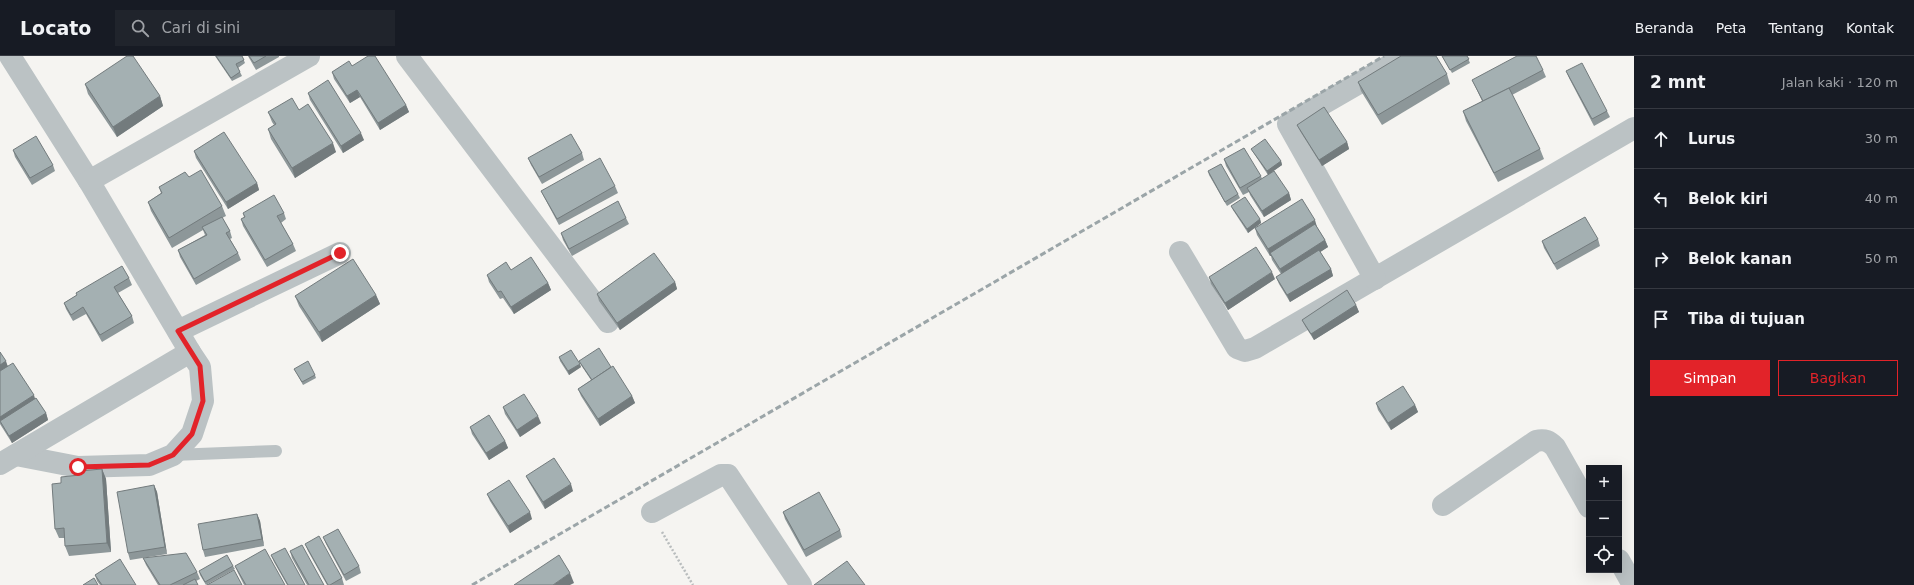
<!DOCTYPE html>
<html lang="id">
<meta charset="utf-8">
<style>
:root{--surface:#171b24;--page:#20242c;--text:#f1f3f6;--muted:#9ea1a6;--line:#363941;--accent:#e22329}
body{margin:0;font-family:"DejaVu Sans",sans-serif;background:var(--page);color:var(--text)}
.controls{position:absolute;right:12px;bottom:12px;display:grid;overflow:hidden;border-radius:0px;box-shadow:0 4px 16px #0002}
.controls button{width:36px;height:36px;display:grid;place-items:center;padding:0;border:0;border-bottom:1px solid var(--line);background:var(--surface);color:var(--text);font:20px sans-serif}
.stop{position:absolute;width:12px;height:12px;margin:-9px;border:3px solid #e22329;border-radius:50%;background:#fff}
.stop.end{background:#e22329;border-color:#fff;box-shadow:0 1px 4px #0008}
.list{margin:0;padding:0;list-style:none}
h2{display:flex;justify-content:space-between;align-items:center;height:52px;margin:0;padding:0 16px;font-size:17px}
h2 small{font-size:13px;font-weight:400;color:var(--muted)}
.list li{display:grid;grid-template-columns:26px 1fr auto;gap:12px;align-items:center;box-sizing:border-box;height:60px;padding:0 16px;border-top:1px solid var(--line)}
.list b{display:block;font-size:15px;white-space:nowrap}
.list em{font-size:13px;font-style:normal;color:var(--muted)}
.actions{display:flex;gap:8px;padding:12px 16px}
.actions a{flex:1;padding:9px 0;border:1px solid var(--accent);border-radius:0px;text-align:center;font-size:14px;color:var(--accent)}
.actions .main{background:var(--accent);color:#fff}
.icon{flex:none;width:22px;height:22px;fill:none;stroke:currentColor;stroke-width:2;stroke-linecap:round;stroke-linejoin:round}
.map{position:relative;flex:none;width:1634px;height:529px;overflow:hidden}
header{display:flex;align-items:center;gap:24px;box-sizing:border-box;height:56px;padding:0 20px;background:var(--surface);border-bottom:1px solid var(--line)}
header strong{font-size:19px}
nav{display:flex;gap:22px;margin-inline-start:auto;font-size:14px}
.search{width:280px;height:36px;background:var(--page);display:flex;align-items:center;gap:10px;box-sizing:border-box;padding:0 14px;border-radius:0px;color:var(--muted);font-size:15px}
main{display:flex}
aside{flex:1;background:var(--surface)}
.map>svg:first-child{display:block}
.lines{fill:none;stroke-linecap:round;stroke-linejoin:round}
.path{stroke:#b8bcbd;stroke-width:2.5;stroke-dasharray:2 2;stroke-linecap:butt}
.lane{stroke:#bbc2c4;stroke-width:12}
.street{stroke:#bbc2c4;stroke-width:22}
.rail{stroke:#9ba5a8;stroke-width:3;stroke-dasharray:6 3;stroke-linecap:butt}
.wall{fill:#8d9799}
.shaded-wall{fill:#737b7d}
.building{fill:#a4b0b2;stroke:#737b7d}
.route{stroke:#e22329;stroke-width:5}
</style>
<header>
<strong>Locato</strong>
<div class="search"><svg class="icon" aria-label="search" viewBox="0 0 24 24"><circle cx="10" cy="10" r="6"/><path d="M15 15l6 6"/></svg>Cari di sini</div>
<nav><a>Beranda</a><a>Peta</a><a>Tentang</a><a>Kontak</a></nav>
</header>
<main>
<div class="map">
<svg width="1634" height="529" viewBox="0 0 1634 529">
<rect width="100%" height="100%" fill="#f5f4f1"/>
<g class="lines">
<polyline class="path" points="662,476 693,529"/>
<polyline class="lane" points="173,399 276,395"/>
<g class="street">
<polyline points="10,0 89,125 190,296 200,311 203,345 192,378 173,399 149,409 78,411 16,399"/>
<polyline points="407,0 608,266"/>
<polyline points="89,125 309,0"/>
<polyline points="1180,196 1237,292 1245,295 1255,292 1634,72"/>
<polyline points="1375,223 1288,68 1406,0"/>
<polyline points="178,275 340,197"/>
<polyline points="0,408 190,296"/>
<path d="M 1443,449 L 1536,385 C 1545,383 1549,385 1555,391 L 1589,451"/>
<polyline points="652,456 721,419 728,419 801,529"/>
<polyline points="1619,504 1633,529"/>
</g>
<polyline class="rail" points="472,529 1384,0"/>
</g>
<g class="wall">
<polygon points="215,0 242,0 245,7 238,12 242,20 232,25"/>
<polygon points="248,0 279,0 279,1 256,14"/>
<polygon points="1442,0 1467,0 1470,7 1452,17"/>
<polygon points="352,10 406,49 409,56 380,74 360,41 350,47 334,23 332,16"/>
<polygon points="1543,14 1546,21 1512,39 1540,93 1544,103 1498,126 1466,65 1463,55 1482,45 1475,30 1472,24"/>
<polygon points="1566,15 1607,55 1610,61 1594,70 1569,22"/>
<polygon points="1447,18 1450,28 1382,69 1361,35 1358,26"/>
<polygon points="85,28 160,40 163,50 117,81 88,38"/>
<polygon points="308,37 364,84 343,97 310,44"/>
<polygon points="299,54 336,96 295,122 271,83 268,73 274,69 272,66 268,56"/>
<polygon points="1297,69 1347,86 1349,93 1322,110 1300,75"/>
<polygon points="1251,93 1281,105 1282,109 1269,118 1289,137 1291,144 1264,161 1250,139 1249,136 1243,139 1226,110 1224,103 1261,120 1262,123 1268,119 1253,96"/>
<polygon points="13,94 53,109 55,115 32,129 15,101"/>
<polygon points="194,95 257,127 259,134 228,153 196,102"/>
<polygon points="582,97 584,104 542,128 531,109 528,102"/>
<polygon points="1208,115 1238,138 1240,142 1227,150 1209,119"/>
<polygon points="189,121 222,150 226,160 222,162 230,175 232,182 230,183 238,197 241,204 196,229 180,201 178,194 205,179 203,174 172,192 151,155 148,146 161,137 159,131"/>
<polygon points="615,130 618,137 559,169 544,141 541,135"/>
<polygon points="1231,150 1260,163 1261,167 1248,177 1233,154"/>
<polygon points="243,157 284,157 286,163 281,167 293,188 296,195 267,211 243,170 241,163 244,161"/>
<polygon points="626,162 629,168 572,200 563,184 561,177"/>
<polygon points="1317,171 1325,184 1328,191 1320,196 1331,213 1333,220 1290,246 1279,228 1276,221 1281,218 1272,204 1271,200 1270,200 1257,179 1255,172"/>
<polygon points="1598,183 1600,190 1557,214 1544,192 1542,185"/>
<polygon points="511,214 548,227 551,234 514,258 503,242 500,243 489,226 487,219"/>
<polygon points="1209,221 1275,223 1228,254 1211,228"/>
<polygon points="129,222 132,229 118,237 132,260 134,267 102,286 86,258 73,265 66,253 64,247 77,239 76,237"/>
<polygon points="675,226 677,233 620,274 599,245 597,238"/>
<polygon points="376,239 380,248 322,286 299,250 295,240"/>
<polygon points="1356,249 1359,256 1314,284 1305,270 1302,264"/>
<polygon points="0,296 8,310 46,357 48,364 12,387 0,368"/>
<polygon points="559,301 581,311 569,319 560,305"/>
<polygon points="579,305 611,311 632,340 635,347 600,370 581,340 578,333 591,324 581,309"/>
<polygon points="294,313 315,319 316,322 303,329 296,316"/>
<polygon points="1376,347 1415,349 1418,356 1391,374 1378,354"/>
<polygon points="503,351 541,367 520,381 505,358"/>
<polygon points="470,371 505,385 508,392 489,404 472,378"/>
<polygon points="102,413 106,423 111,496 69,500 65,490 65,482 59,482 55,473 61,427 80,419"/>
<polygon points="526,420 573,435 545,453 529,426"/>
<polygon points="154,429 157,436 167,498 130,504 128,497"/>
<polygon points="487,438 532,463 510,477 490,445"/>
<polygon points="783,456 840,474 842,481 806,501 785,463"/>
<polygon points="257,458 260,465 264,490 205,501 203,494"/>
<polygon points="323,481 359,510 361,517 346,525 326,488"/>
<polygon points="305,488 342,522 344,529 327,529 308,495"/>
<polygon points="290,495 324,529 307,529 292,502"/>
<polygon points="271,499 305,529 287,529 274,506"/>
<polygon points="143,502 197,516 200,523 196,525 198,529 158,529 146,509"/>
<polygon points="233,510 235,513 206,529 200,519 199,515"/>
<polygon points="235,510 285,529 244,529 238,517"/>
<polygon points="95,519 136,529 100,529 97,525"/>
</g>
<g class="shaded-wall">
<polygon points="357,34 360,41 350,47 347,40"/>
<polygon points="160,40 163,50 117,81 113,71"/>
<polygon points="406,49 409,56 380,74 378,67"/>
<polygon points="361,77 364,84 343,97 341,90"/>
<polygon points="1347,86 1349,93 1322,110 1319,104"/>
<polygon points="333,87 336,96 295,122 292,112"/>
<polygon points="1281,105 1282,109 1268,119 1267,115"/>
<polygon points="257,127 259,134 228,153 226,146"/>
<polygon points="1289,137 1291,144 1264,161 1262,155"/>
<polygon points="1260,163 1261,167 1248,177 1247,173"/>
<polygon points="1315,164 1317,171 1271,199 1270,197 1271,200 1270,200 1268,193"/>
<polygon points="1325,184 1328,191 1283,220 1280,213"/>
<polygon points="1331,213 1333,220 1290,246 1287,239"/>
<polygon points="1272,216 1275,223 1228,254 1225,247"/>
<polygon points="675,226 677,233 620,274 617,267"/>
<polygon points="548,227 551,234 514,258 511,251"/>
<polygon points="376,239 380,248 322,286 319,276"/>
<polygon points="1356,249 1359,256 1314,284 1311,278"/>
<polygon points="6,305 8,312 0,317 0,309"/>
<polygon points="580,308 581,311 569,319 568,315"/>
<polygon points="34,339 36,346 0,365 0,361"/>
<polygon points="632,340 635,347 600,370 598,363"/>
<polygon points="1415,349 1418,356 1391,374 1388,367"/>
<polygon points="46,357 48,364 12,387 9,380"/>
<polygon points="538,360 541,367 520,381 517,374"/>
<polygon points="505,385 508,392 489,404 486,397"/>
<polygon points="102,413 106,423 111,496 107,487"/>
<polygon points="571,428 573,435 545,453 543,446"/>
<polygon points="154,429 157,436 167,498 165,491"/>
<polygon points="530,456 532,463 510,477 508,470"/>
<polygon points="257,458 260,465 264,490 262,483"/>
<polygon points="570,517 574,527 570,529 553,529"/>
</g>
<g class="building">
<polygon points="127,0 133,0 160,40 113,71 85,28"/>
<polygon points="216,0 242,0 244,4 236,8 240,16 231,22"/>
<polygon points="249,0 266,0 254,7"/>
<polygon points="368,0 375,0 406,49 378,67 357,34 347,40 332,16 349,5 352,10"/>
<polygon points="1401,0 1436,0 1447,18 1378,59 1358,26"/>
<polygon points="1442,0 1467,0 1469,3 1450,14"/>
<polygon points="1517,0 1536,0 1543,14 1509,32 1483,45 1472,24"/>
<polygon points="1582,7 1607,55 1592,63 1566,15"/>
<polygon points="328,24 361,77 341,90 308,37"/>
<polygon points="1509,32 1540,93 1494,117 1463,55"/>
<polygon points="292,42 299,54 308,48 333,87 292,112 268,73 276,68 268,56"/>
<polygon points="1324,51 1347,86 1319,104 1297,69"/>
<polygon points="224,76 257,127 226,146 194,95"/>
<polygon points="571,78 582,97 539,121 528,102"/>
<polygon points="36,80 53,109 30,122 13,94"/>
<polygon points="1265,83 1281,105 1267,115 1251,93"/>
<polygon points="1244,92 1261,120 1240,132 1224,103"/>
<polygon points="600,102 615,130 557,163 541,135"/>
<polygon points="1221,108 1238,138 1225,146 1208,115"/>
<polygon points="201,114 222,150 169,182 148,146 162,137 159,131 185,116 189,121"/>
<polygon points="1274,115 1289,137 1262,155 1247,132"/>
<polygon points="274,139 284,157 277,160 293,188 265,204 241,163 245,161 243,157"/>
<polygon points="1245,141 1260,163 1247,173 1231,150"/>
<polygon points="1302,143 1315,164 1268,193 1255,172"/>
<polygon points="618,145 626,162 569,193 561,177"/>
<polygon points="222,161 230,175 226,177 238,197 194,223 178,194 207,179 202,171"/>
<polygon points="1585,161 1598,183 1554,208 1542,185"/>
<polygon points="1315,168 1325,184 1280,213 1270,197"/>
<polygon points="1256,191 1272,216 1225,247 1209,221"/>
<polygon points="1319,194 1331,213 1287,239 1276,221"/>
<polygon points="654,197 675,226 617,267 597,238"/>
<polygon points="531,201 548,227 511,251 501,235 498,236 487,219 506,206 511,214"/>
<polygon points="353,203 376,239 319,276 295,240"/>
<polygon points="122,210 129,222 114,231 132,260 100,279 83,251 71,259 64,247 77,239 76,237"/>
<polygon points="1347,234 1356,249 1311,278 1302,264"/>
<polygon points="599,292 611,311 592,324 579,305"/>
<polygon points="571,294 580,308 568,315 559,301"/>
<polygon points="0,296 6,305 0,309"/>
<polygon points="308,305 315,319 302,326 294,313"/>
<polygon points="13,307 34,339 0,361 0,315"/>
<polygon points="613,310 632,340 598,363 578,333"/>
<polygon points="1403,330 1415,349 1388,367 1376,347"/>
<polygon points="524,338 538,360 517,374 503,351"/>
<polygon points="36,342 46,357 9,380 0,365"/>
<polygon points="489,359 505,385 486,397 470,371"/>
<polygon points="554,402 571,428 543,446 526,420"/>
<polygon points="102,413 107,487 65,490 64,472 55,473 52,428 61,427 61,421 80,419 80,415"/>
<polygon points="509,424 530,456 508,470 487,438"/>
<polygon points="154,429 165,491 128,497 117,436"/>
<polygon points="819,436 840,474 804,494 783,456"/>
<polygon points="257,458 262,483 203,494 198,468"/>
<polygon points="338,473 359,510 344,519 323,481"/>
<polygon points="319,480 342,522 330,529 328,529 305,488"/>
<polygon points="302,489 324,529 309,529 290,495"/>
<polygon points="285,492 305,529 288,529 271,499"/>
<polygon points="265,493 285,529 246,529 235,510"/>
<polygon points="186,497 197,516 170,529 160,529 143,502"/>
<polygon points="227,499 233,510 205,526 199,515"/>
<polygon points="559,499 570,517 553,529 514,529"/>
<polygon points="120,503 136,529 102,529 95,519"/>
<polygon points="847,505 865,529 814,529"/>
<polygon points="234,514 242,529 207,529"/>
<polygon points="94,522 98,529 83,529"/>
<polygon points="195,523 198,529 183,529"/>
</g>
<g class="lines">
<polyline class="route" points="78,411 149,409 173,399 192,378 203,345 200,310 178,275 340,197"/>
</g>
</svg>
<div class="controls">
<button>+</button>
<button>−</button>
<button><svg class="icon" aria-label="locate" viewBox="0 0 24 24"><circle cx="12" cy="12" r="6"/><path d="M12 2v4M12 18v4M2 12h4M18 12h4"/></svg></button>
</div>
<div class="stop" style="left:78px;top:411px"></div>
<div class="stop end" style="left:340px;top:197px"></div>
</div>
<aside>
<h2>2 mnt<small>Jalan kaki · 120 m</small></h2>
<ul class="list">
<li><svg class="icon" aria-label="ahead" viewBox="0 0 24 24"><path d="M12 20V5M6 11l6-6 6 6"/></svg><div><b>Lurus</b></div><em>30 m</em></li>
<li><svg class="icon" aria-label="left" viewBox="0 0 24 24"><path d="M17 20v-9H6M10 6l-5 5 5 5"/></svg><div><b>Belok kiri</b></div><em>40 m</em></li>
<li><svg class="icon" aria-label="right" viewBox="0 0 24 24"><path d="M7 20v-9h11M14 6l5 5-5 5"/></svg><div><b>Belok kanan</b></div><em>50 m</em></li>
<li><svg class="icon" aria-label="arrive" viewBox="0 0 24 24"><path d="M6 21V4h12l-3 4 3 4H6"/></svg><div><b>Tiba di tujuan</b></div></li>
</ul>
<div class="actions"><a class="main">Simpan</a><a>Bagikan</a></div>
</aside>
</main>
